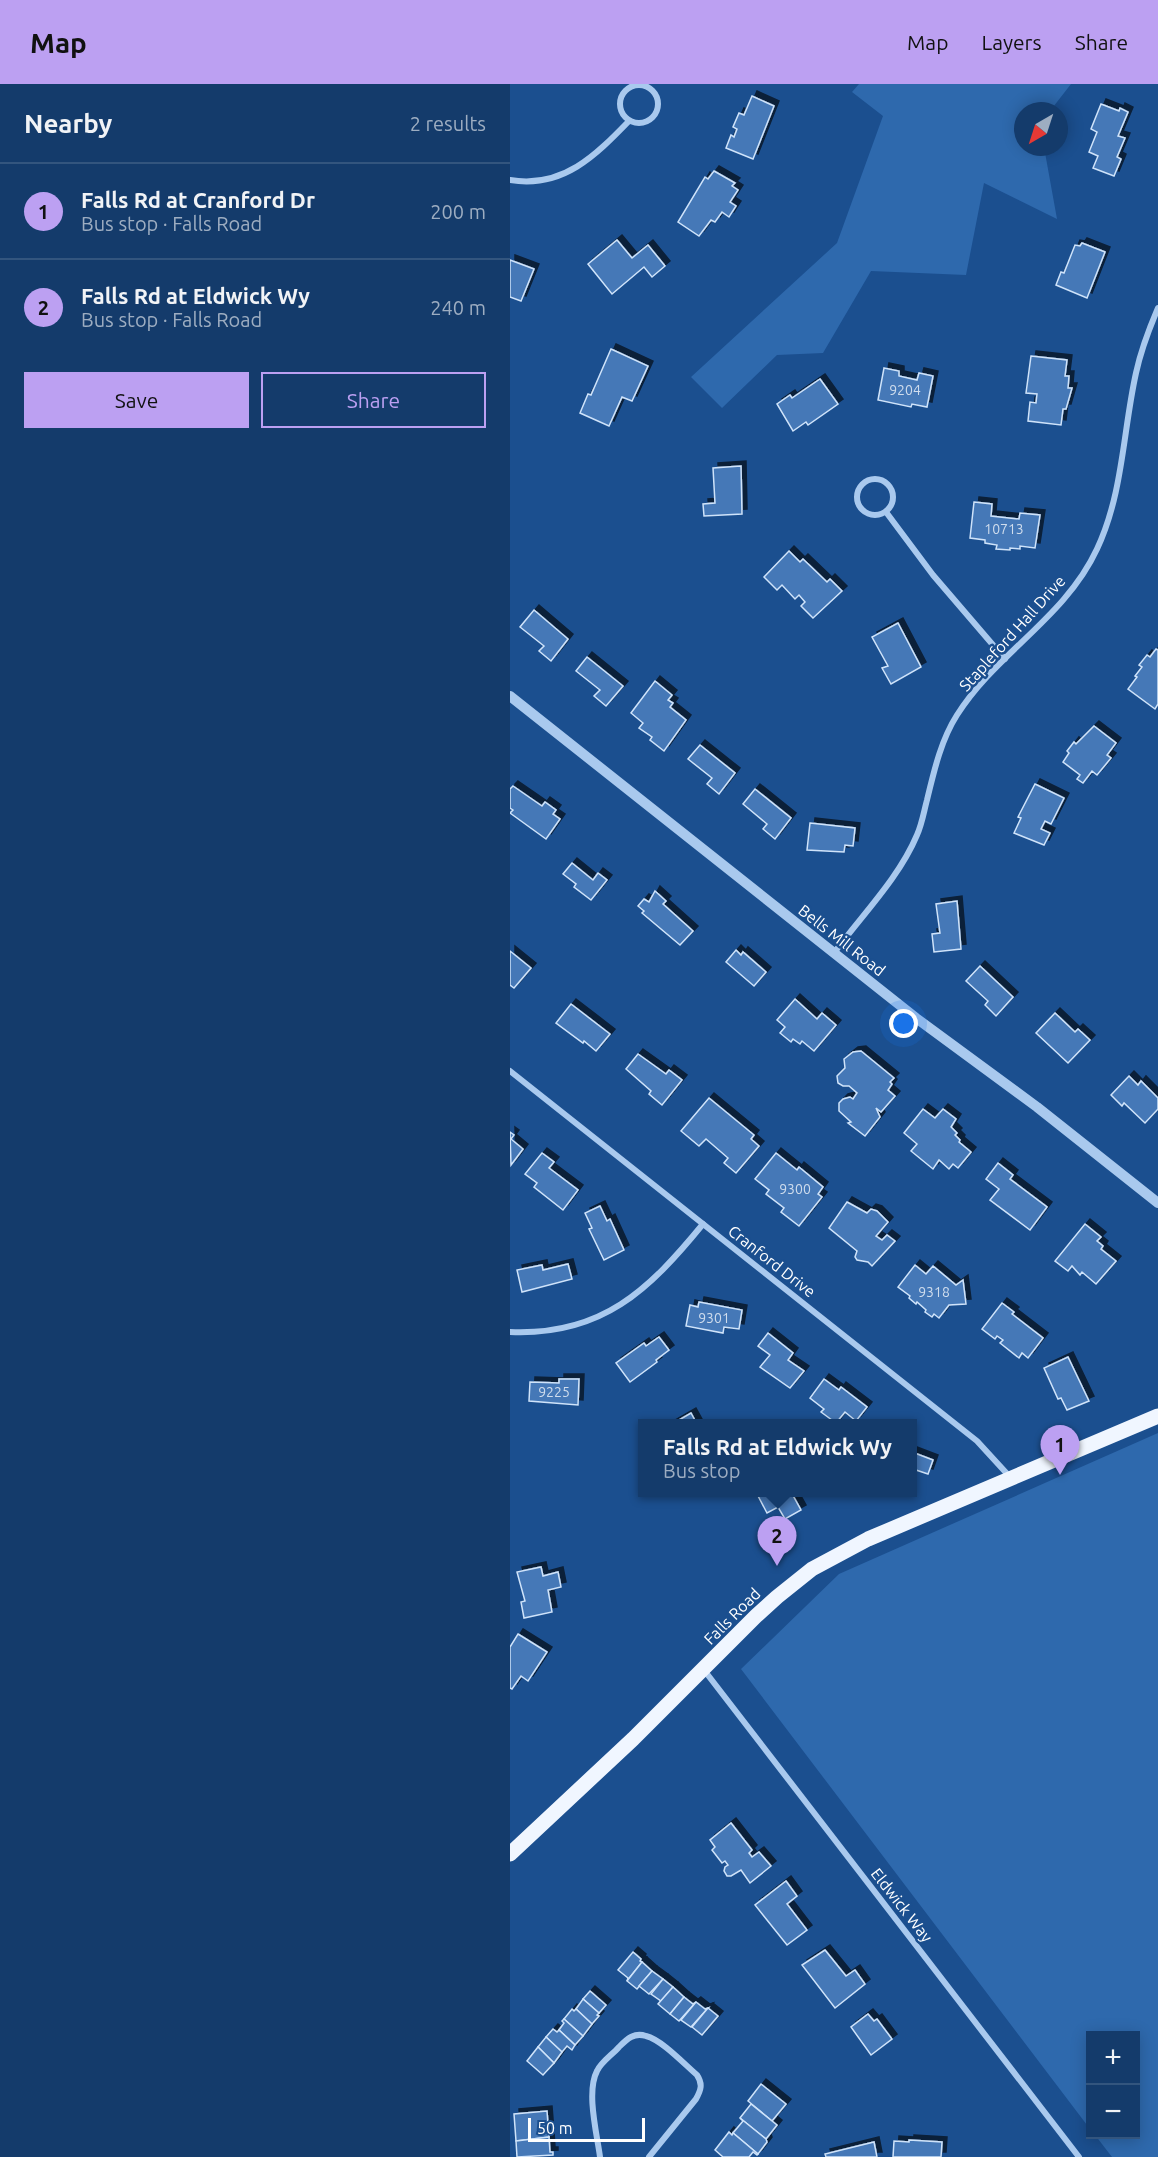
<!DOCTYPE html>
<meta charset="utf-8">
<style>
:root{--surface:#143b6b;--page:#1d4271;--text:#f1f3f6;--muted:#9dadc1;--line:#33557e;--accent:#bca0f2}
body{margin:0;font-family:Ubuntu,sans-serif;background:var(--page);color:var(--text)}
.controls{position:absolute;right:18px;bottom:18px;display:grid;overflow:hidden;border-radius:0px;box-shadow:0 3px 15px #0003}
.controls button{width:54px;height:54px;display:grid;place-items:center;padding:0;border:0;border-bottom:2px solid var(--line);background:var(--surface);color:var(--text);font:30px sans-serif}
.compass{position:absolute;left:504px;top:18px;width:54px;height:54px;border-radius:50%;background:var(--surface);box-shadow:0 3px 15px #0003;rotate:219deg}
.scale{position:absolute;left:18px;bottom:15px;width:117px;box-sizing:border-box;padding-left:6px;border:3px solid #fff;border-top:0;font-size:16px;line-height:21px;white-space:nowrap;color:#fff;-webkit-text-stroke:4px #1b4f8f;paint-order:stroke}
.you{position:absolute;left:394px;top:940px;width:21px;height:21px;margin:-15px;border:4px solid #fff;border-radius:50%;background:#1a73e8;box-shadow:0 0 0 9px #1a73e833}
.badge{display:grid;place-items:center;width:39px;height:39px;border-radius:50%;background:var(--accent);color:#111;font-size:20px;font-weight:700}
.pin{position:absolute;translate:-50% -50px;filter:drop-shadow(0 2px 3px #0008)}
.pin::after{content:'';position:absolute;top:32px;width:21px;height:18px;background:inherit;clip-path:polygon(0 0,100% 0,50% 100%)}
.popup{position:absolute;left:128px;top:1335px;width:279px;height:78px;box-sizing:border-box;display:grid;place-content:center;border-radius:0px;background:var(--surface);filter:drop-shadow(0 2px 4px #0005);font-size:20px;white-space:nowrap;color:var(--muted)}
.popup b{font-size:22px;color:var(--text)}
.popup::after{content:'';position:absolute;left:50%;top:100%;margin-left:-12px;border:12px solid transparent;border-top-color:var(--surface)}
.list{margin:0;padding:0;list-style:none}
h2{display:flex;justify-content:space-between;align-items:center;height:78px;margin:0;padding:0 24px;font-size:26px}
h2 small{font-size:20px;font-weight:400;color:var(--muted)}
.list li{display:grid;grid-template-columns:39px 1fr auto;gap:18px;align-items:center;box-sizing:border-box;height:96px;padding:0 24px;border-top:2px solid var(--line)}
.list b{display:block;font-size:22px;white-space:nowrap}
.list p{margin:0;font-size:20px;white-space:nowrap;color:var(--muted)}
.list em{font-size:20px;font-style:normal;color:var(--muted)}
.actions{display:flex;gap:12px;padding:18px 24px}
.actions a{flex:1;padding:14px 0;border:2px solid var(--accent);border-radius:0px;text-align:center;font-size:21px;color:var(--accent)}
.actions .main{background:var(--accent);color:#111}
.map{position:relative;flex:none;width:648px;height:2073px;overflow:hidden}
header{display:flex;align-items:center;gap:36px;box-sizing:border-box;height:84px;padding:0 30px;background:var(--accent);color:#111}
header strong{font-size:28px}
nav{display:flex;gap:33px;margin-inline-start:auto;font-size:21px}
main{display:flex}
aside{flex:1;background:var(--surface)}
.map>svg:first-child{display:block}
.green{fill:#2e69ad}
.building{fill:#4478b7;stroke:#cfe3fa;stroke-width:1.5;filter:url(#shadow)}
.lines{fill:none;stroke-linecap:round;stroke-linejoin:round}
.minor{stroke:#a9c9ee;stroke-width:6}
.tertiary{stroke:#a9c9ee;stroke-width:10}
.primary{stroke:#f0f6ff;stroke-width:15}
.labels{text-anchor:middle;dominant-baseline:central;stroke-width:5;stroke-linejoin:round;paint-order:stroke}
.number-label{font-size:14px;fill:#d0dded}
.street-label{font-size:16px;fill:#fff;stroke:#1b4f8f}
</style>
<header>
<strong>Map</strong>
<nav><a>Map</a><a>Layers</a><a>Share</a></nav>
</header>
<main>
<aside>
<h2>Nearby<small>2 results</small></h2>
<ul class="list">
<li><span class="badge">1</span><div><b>Falls Rd at Cranford Dr</b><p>Bus stop · Falls Road</p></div><em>200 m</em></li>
<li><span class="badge">2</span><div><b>Falls Rd at Eldwick Wy</b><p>Bus stop · Falls Road</p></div><em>240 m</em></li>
</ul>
<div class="actions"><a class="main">Save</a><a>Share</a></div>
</aside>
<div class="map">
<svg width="648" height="2073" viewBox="0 0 648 2073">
<defs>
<filter id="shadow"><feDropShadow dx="5" dy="-5" stdDeviation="0" flood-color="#0009"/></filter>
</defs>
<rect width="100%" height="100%" fill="#1b4f8f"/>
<g class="green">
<polygon points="349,0 561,0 540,27 513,27 513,63 534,63 547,135 474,99 456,191 361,187 313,269 267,271 212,324 181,293 327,159 373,32 342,8"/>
<polygon points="648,1349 648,2073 602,2073 585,2051 626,2050 626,1952 580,1952 580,2045 231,1585 329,1490"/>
</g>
<g class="building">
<polygon points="242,12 264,22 243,75 216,64 221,51 224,53 227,45 223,43 229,29 234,31"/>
<polygon points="591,20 609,27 610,24 618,28 608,52 615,54 607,73 611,75 604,92 583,84 588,72 579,68 587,48 581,45"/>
<polygon points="204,87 225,99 222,102 228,106 220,118 226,122 219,133 212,128 205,138 201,136 189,152 168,138 195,93 198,95"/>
<polygon points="107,156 122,174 138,161 155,182 142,193 134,183 102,210 78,180"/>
<polygon points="572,159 595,168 577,214 546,201 551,188 554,189 565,161 570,162"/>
<polygon points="0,176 24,185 11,217 0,213"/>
<polygon points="101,265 138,282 122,317 112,313 99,342 70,329 78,310 81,311"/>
<polygon points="521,272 557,276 555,292 559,292 558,304 562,304 556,325 553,325 551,341 518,337 520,318 526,319 527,310 516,309"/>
<polygon points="374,284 389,287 389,292 407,296 409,289 423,292 417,323 402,320 401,323 368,316"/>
<polygon points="310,295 328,320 298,341 296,338 283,347 267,320 280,311 282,314"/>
<polygon points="231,382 232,430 194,432 193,420 205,419 203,384"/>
<polygon points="464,418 482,420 481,432 509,435 510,429 530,431 525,464 510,462 510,465 500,464 500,466 486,465 487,461 475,459 475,456 460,454"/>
<polygon points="279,467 290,478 293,475 317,498 320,495 332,507 303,534 291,522 295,518 289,511 285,515 272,501 267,506 254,493"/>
<polygon points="24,526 58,555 41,577 29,567 34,562 10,543"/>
<polygon points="388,539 411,583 381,600 372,584 378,582 362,553"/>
<polygon points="646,565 648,566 648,620 645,625 618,605 627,593 625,592 632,583 629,581 637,571 640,573"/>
<polygon points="77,573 113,602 96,622 84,612 90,606 66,587"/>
<polygon points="145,597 162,611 158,616 163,619 160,623 176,636 154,667 140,656 142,653 129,644 133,639 121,629"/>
<polygon points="584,642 606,659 597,671 601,674 587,691 582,687 573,699 567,695 570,691 553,678 559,669 557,667 564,658 566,660"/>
<polygon points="190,661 225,689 209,710 197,700 202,694 178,675"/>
<polygon points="525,700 554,714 541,740 535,737 531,745 540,749 534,761 504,749 511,734 508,733"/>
<polygon points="3,702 32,722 35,718 46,726 43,730 50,735 36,755 0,729 3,726 0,724 0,705"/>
<polygon points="245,705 281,734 265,755 253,745 257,740 233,720"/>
<polygon points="300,739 345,744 343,762 335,761 334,768 297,766"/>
<polygon points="62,779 83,796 88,789 97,796 81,816 64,803 66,800 53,790"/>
<polygon points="145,807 156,817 153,820 183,847 170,861 132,829 134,827 128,822 134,815 139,818"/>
<polygon points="447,817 451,865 424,868 422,850 430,849 426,820"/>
<polygon points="226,866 231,871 233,868 256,888 244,902 216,878"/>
<polygon points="0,867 21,884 4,904 0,901"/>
<polygon points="470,882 503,913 486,932 475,921 478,917 456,897"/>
<polygon points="285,915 307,935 312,929 326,941 304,967 292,957 290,960 283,955 281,958 270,949 275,943 267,936"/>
<polygon points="61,920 100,950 86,967 74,957 73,959 46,939"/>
<polygon points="545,929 565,948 568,945 580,956 558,979 526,949"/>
<polygon points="351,967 384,994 380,998 382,1000 378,1006 385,1012 371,1028 366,1024 370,1033 355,1052 338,1039 341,1038 329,1027 329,1019 333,1015 340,1013 343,1015 347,1009 339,1002 333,1002 328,999 327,992 335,984 334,975 343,968"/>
<polygon points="128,970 156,990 159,986 172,996 152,1021 139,1010 141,1007 116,985"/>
<polygon points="619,992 628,1001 631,997 648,1014 648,1025 635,1039 614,1019 612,1022 601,1011"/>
<polygon points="199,1014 244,1051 241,1055 249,1062 226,1089 214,1079 218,1074 196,1055 189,1062 171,1047"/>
<polygon points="413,1025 425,1034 433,1025 446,1035 441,1043 447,1049 445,1051 450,1056 449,1058 461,1068 448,1084 443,1080 439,1085 429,1076 423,1085 401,1067 407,1060 394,1049"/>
<polygon points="0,1048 4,1051 1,1055 13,1065 1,1081"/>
<polygon points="32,1069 44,1078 39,1084 68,1106 53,1126 24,1103 27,1099 15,1090"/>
<polygon points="266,1069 287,1086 289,1083 313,1103 308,1110 312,1113 289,1142 271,1128 274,1124 256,1110 259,1106 245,1095"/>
<polygon points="488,1079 503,1091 500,1095 537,1123 520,1146 480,1116 489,1105 476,1095"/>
<polygon points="337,1118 357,1129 361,1125 367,1127 378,1138 366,1152 372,1156 377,1151 385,1157 362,1182 358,1178 347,1176 345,1173 347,1167 319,1144"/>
<polygon points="90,1122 97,1137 100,1135 114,1166 94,1176 79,1145 82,1144 75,1129"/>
<polygon points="575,1140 591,1153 587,1157 593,1162 591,1165 606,1177 586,1200 572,1188 570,1191 562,1182 558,1187 545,1177"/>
<polygon points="58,1180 62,1195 12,1208 7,1186 32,1181 33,1186"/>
<polygon points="405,1181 416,1190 423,1182 446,1201 453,1196 456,1220 439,1221 429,1234 424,1230 422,1233 415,1228 416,1226 407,1218 406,1220 399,1214 400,1212 388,1203"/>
<polygon points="189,1218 232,1226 229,1245 214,1243 213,1249 176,1242 180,1221 188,1223"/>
<polygon points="492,1219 504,1228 502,1230 533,1254 518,1274 512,1269 509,1274 490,1259 493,1256 487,1252 485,1255 472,1245"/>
<polygon points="258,1249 283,1269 278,1276 294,1287 280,1304 250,1283 260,1271 248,1262"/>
<polygon points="149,1253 159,1266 146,1276 147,1278 120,1298 106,1279 134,1259 136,1262"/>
<polygon points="558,1273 579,1317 557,1326 551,1314 548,1315 534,1284"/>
<polygon points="49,1295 69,1295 68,1321 19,1317 20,1298 49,1299"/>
<polygon points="314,1295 329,1306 331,1303 357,1323 346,1337 335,1328 326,1339 311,1328 314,1325 300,1314"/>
<polygon points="181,1329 187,1340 162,1340"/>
<polygon points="402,1368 423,1376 418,1390 403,1385 402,1388"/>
<polygon points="246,1408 281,1408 291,1426 275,1435 268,1423 257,1429"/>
<polygon points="31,1483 33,1492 48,1488 51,1503 38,1506 42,1528 14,1534 11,1518 15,1517 7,1488"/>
<polygon points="8,1550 37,1568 18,1597 11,1592 2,1605 0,1604 0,1563"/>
<polygon points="221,1739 242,1766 239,1769 242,1773 249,1768 261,1782 240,1799 231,1786 221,1792 217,1792 214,1787 215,1783 218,1781 215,1777 212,1779 202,1766 205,1763 200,1756"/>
<polygon points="276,1797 287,1812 277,1820 297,1846 277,1861 245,1821"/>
<polygon points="315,1866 336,1892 345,1886 355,1900 325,1924 292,1881"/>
<polygon points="123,1868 131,1875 130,1877 132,1878 117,1897 118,1894 108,1886"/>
<polygon points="132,1878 142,1887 127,1905 117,1897"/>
<polygon points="142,1887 153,1895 139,1910 129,1902"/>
<polygon points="153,1895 163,1903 151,1917 141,1910"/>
<polygon points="163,1903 174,1913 160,1930 148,1920"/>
<polygon points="80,1907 96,1921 89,1929 73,1915"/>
<polygon points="174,1913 183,1920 186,1918 169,1937 160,1930"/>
<polygon points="73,1915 89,1929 87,1931 89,1932 82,1940 66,1925"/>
<polygon points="186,1918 195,1925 198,1924 181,1943 171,1936"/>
<polygon points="198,1924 208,1932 192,1951 182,1943"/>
<polygon points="62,1925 64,1927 66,1925 82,1940 73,1952 54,1935"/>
<polygon points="358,1930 364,1937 367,1935 382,1955 361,1971 341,1943"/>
<polygon points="54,1935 73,1952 65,1961 49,1946 54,1939 52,1937"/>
<polygon points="43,1945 47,1948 49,1946 65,1961 62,1966 57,1962 52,1968 36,1953"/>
<polygon points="36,1953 52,1968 44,1979 28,1963"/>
<polygon points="28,1963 44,1979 33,1991 17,1977"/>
<polygon points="251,2000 276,2020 262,2037 238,2017"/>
<polygon points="241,2020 267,2041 256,2055 230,2034"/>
<polygon points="37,2027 39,2053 6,2057 4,2030"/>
<polygon points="230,2034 256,2055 257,2058 248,2070 223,2049 233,2037"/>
<polygon points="219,2048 222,2051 223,2049 248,2070 247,2071 243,2068 239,2073 213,2073 205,2066"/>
<polygon points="39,2053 40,2068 43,2068 43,2071 7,2073 6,2057"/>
<polygon points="399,2056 432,2058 431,2073 383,2073 384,2057 399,2058"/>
<polygon points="364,2058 367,2073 316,2073 315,2070"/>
</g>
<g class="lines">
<g class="minor">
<circle cx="129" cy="20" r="19"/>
<path d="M 0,96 C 53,105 86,71 119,37"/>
<circle cx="365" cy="413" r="18"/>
<polyline points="376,428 423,491 495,575"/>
<path d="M 324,869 C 352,831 389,794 407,751 C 412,740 414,727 417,716 C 424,687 431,656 447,631 C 486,569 555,534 587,465 C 613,410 613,347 626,289 C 631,266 639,245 648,224"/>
<polyline points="0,987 467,1357 500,1393"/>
<path d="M 0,1248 C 92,1252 139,1206 193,1140"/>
<polyline points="194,1586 569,2073"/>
<path d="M 90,2073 C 87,2050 76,2008 87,1987 C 91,1978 102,1971 109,1963 C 117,1955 124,1948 136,1952 C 152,1956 174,1980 187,1991 C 193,2000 191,2006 186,2015 L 139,2073"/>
</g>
<polyline class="tertiary" points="0,612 406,934 527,1023 648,1119"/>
<polyline class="primary" points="0,1770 123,1655 246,1532 267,1513 302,1485 358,1455 648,1332"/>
</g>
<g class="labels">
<g class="number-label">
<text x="395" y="306">9204</text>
<text x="494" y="445">10713</text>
<text x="285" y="1105">9300</text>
<text x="424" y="1208">9318</text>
<text x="204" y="1234">9301</text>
<text x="44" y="1308">9225</text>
</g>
<g class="street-label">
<text transform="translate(502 549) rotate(-48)">Stapleford Hall Drive</text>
<text transform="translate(332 856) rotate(38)">Bells Mill Road</text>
<text transform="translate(262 1177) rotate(38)">Cranford Drive</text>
<text transform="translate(222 1532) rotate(-45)">Falls Road</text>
<text transform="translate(392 1821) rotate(52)">Eldwick Way</text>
</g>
</g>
</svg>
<div class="controls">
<button>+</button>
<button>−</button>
</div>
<svg class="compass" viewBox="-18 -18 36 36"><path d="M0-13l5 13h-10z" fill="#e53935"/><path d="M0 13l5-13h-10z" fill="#9dadc1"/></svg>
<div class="scale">50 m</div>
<div class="you"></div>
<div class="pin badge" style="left:550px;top:1391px">1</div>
<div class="pin badge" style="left:267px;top:1482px">2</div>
<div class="popup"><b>Falls Rd at Eldwick Wy</b>Bus stop</div>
</div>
</main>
